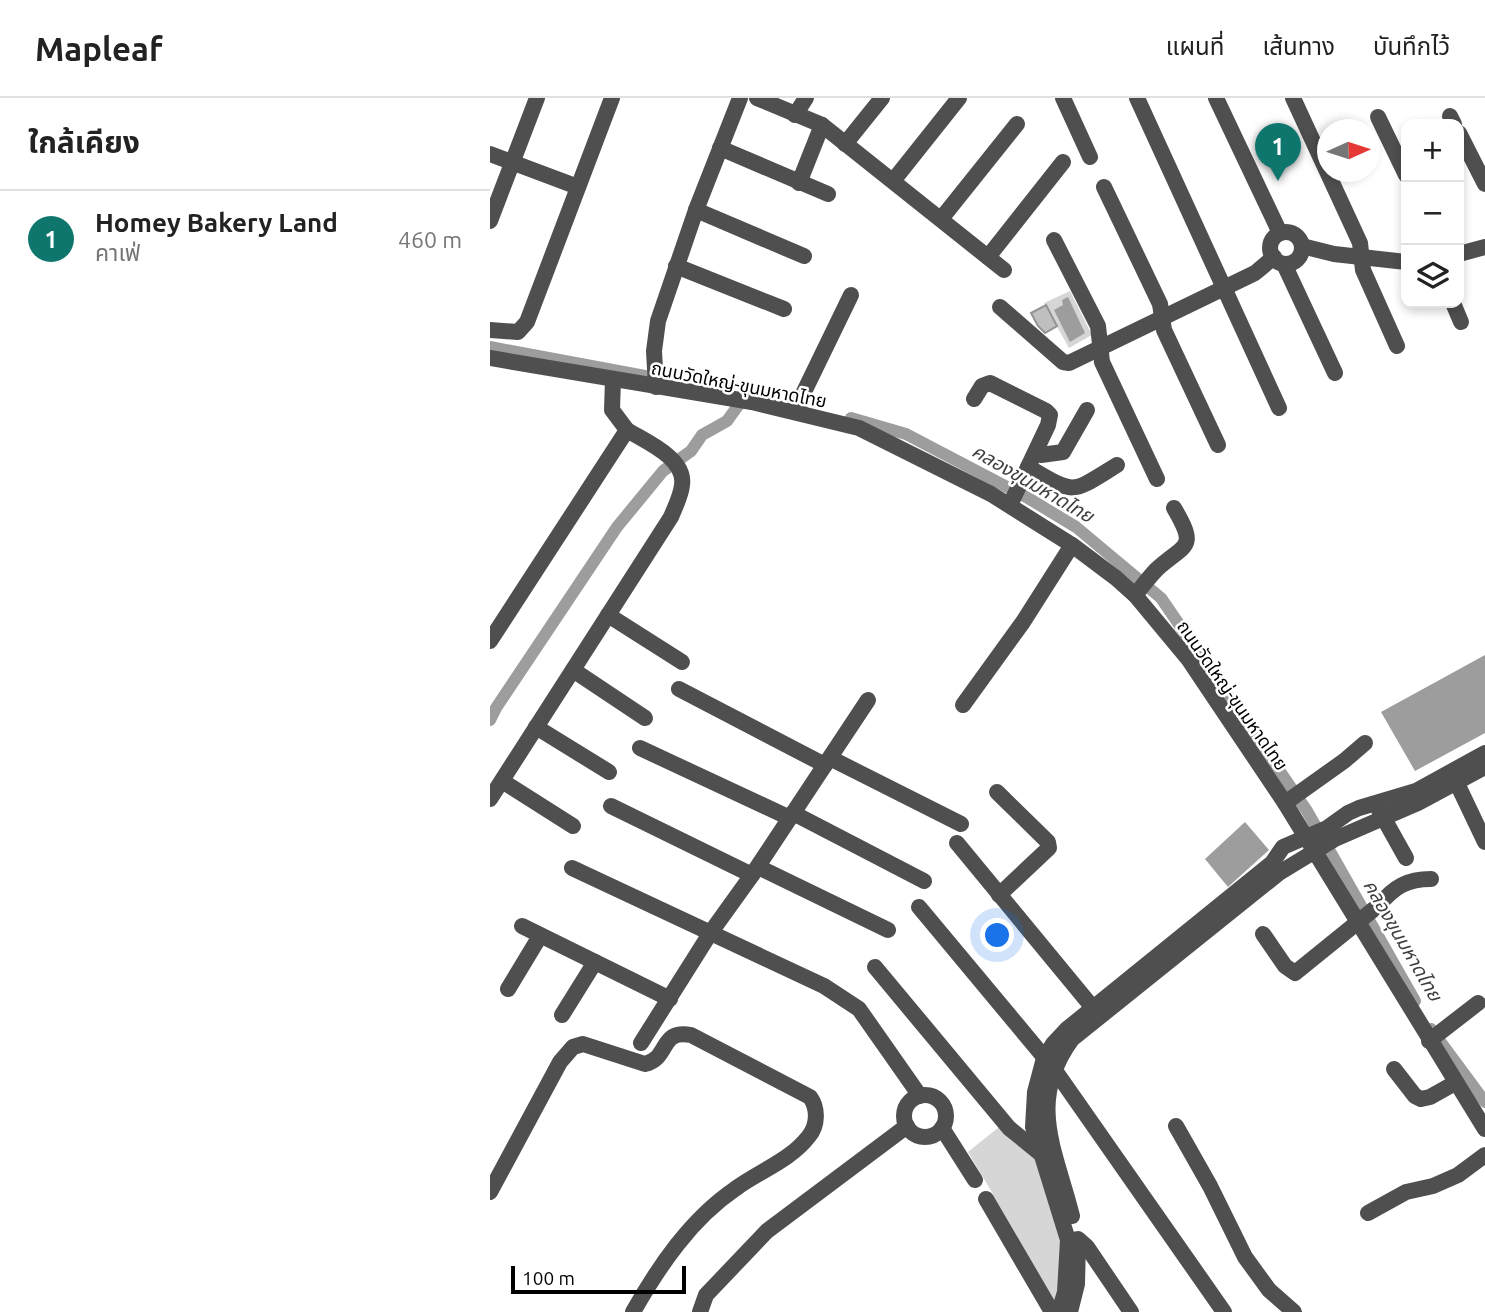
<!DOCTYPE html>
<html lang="th">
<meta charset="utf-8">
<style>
:root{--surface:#fff;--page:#f6f6f6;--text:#222;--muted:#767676;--line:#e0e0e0;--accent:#0f766e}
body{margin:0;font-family:Ubuntu,"Noto Sans Thai",sans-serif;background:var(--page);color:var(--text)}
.controls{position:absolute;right:21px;top:21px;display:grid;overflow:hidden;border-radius:14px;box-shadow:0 4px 10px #0003}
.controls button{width:63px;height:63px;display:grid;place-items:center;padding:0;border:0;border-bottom:2px solid var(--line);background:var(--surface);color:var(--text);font:35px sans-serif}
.compass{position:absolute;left:827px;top:21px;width:63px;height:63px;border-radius:50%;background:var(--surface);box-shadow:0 4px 10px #0003;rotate:87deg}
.scale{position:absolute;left:21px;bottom:18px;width:175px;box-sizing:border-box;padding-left:7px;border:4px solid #000;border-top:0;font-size:19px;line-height:24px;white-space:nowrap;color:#000;-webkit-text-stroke:5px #fff;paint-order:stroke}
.you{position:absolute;left:508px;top:838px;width:24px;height:24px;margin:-18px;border:5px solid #fff;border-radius:50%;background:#1a73e8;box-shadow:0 0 0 10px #1a73e833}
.badge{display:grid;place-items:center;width:46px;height:46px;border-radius:50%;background:var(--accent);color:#fff;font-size:23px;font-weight:700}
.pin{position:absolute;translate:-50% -58px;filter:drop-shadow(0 2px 4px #0008)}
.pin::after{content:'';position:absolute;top:37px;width:24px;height:21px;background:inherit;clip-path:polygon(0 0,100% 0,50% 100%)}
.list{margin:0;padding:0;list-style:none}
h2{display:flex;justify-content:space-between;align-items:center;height:91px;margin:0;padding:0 28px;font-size:30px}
h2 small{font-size:23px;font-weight:400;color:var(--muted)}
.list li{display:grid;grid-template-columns:46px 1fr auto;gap:21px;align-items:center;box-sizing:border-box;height:98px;padding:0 28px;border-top:2px solid var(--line)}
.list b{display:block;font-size:26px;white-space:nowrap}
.list p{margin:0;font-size:23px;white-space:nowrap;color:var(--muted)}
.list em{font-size:23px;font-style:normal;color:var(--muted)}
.icon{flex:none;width:38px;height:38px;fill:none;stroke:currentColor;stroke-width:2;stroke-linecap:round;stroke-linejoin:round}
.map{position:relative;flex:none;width:995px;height:1214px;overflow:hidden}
header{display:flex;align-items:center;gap:42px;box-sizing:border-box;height:98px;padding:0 35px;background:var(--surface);border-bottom:2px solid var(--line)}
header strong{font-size:33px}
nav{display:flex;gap:38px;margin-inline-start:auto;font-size:24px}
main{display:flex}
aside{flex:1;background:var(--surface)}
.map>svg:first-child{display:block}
.green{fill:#d6d6d6}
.water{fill:#9d9d9d}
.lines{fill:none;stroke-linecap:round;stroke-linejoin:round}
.canal{stroke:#9d9d9d;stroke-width:12}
.building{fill:#bfbfbf;stroke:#939393;stroke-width:2}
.minor{stroke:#4f4f4f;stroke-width:16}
.labels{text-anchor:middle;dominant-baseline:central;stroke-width:5;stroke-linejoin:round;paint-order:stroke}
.street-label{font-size:18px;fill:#000;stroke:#fff}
.water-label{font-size:19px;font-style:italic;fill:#3e3e3e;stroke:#fff}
</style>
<header>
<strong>Mapleaf</strong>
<nav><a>แผนที่</a><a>เส้นทาง</a><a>บันทึกไว้</a></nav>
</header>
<main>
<aside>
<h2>ใกล้เคียง<small></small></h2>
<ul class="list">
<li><span class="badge">1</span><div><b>Homey Bakery Land</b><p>คาเฟ่</p></div><em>460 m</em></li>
</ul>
</aside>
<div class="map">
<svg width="995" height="1214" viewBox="0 0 995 1214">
<rect width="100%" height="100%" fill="#fff"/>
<g class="green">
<polygon points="580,193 602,237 579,250 554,205"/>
<polygon points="514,1025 551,1056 578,1142 569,1214 496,1101 503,1096 478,1054"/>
</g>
<g class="water">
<polygon points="578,199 595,235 580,244 564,212 573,207 572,202"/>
<polygon points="995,557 995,635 925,673 891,614"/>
<polygon points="755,724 779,752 738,789 715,761"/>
</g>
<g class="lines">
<g class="canal">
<polyline points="0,249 171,281"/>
<polyline points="361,320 416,336 538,400 586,429 671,500 817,713 925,903"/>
<polyline points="0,622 6,610 127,429 173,373 201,353 212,337 237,323 255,298"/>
<polyline points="941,931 995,1004"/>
</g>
</g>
<polygon class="building" points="556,207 567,228 555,235 548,228 541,215"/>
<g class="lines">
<g class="minor">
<polyline points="267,0 332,27 514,172"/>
<polyline points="573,0 600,59"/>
<polyline points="647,0 789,310"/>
<polyline points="726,0 790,135"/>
<polyline points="803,0 870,145 873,172 907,248"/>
<polyline points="305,17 316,0"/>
<polyline points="960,18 964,26"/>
<polyline points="888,19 916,77"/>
<polyline points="969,35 995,86"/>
<polyline points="355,46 392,0"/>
<polyline points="230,50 338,96"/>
<polyline points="0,56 88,89"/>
<polyline points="403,83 469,0"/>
<polyline points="309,85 332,27"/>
<polyline points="614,89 670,206 674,232 728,347"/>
<polyline points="206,112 314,158"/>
<polyline points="451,121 527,26"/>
<polyline points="0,123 47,0"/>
<circle cx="796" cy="150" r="16"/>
<polyline points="564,142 608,228 612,264 667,381"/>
<polyline points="812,148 844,156 916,164"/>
<polyline points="969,156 995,149"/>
<polyline points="498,159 573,64"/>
<polyline points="794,166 845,275"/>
<polyline points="186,168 294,211"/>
<polyline points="963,205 971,224"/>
<polyline points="510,209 573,264 579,265 765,175 784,159"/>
<polyline points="0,232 28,234 37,224 122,0"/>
<polyline points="0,260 262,304 369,330 501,396 582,447 626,480 645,497 699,562 795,705 995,1031"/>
<polyline points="166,289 164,253 168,223 206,112 250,0"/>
<polyline points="484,301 492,288 500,285 556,313 560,317 558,327 520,407"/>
<polyline points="308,314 312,298 361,197"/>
<polyline points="545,355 551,357 573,354 597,312"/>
<path d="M 538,369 C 586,397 580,396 627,367"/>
<path d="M 645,497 C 652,489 659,479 667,471 C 696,445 708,451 684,410"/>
<polyline points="118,517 192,564"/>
<polyline points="0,543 137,332 122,312 123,281"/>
<polyline points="83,572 155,620"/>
<polyline points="189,591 335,667"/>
<polyline points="473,607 533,524 582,447"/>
<polyline points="46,629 119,674"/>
<polyline points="150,650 300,720"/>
<polyline points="340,660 471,726"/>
<polyline points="963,677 995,744"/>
<polyline points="12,683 83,728"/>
<polyline points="507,694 558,744 559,750 509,797"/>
<path d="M 0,701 L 181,419 C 185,409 191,398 192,387 C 196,360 156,344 137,332"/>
<polyline points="795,705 854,663 875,645"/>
<polyline points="121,708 262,777"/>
<polyline points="888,710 916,760"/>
<polyline points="303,715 434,783"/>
<polyline points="467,745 608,916"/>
<polyline points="268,769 398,832"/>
<polyline points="82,770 334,888 369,911 430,998"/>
<polyline points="429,809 564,971 734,1214"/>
<polyline points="32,828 180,901"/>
<path d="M 773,836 L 795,868 L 805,875 L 889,807 C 904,789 917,781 941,781"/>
<polyline points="385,869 519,1030 551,1056 553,1055"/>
<polyline points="18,891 50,838"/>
<polyline points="72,917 105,864"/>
<polyline points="939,943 988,905"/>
<polyline points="151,945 221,834 262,777 378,602"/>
<polyline points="904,971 925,998 931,1001 940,999 965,985"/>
<circle cx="435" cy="1018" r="21"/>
<polyline points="686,1028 720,1088 755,1159 779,1192 804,1214"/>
<polyline points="452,1030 485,1082"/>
<path d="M 0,1094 L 70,964 L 83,949 L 93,946 L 155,966 C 180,960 169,931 201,937 L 320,999 C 328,1010 328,1027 319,1038 C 300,1063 269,1073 245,1091 C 201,1121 169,1168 143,1214"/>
<polyline points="496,1101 562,1214"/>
<polyline points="878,1115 916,1094 943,1088 968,1077 995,1057"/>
<path d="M 582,1118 C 566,1053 536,1004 582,941 L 789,775 L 845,741 L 928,705 L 995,669"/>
<polyline points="583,1142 588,1141 597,1149 641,1214"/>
<polyline points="210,1214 216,1197 277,1133 417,1028"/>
<polyline points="569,1214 575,1194 578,1142 543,1029 545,994 554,960 563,946 577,931 782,765 793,749 837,730 858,715 869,710 926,693 995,655"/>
<polyline points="580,1214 587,1186 588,1144"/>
</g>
</g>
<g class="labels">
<g class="street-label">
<text transform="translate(249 286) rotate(11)">ถนนวัดใหญ่-ขุนมหาดไทย</text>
<text transform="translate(743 597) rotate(55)">ถนนวัดใหญ่-ขุนมหาดไทย</text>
</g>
<g class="water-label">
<text transform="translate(543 385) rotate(30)">คลองขุนมหาดไทย</text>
<text transform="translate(913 842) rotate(60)">คลองขุนมหาดไทย</text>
</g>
</g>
</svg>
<div class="controls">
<button>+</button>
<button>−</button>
<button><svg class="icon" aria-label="layers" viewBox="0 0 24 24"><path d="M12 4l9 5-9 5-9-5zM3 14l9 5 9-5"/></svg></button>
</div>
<svg class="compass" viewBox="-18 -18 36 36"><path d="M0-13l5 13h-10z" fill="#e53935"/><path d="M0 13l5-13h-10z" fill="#767676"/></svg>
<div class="scale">100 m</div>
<div class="you"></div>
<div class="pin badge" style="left:788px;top:83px">1</div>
</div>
</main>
